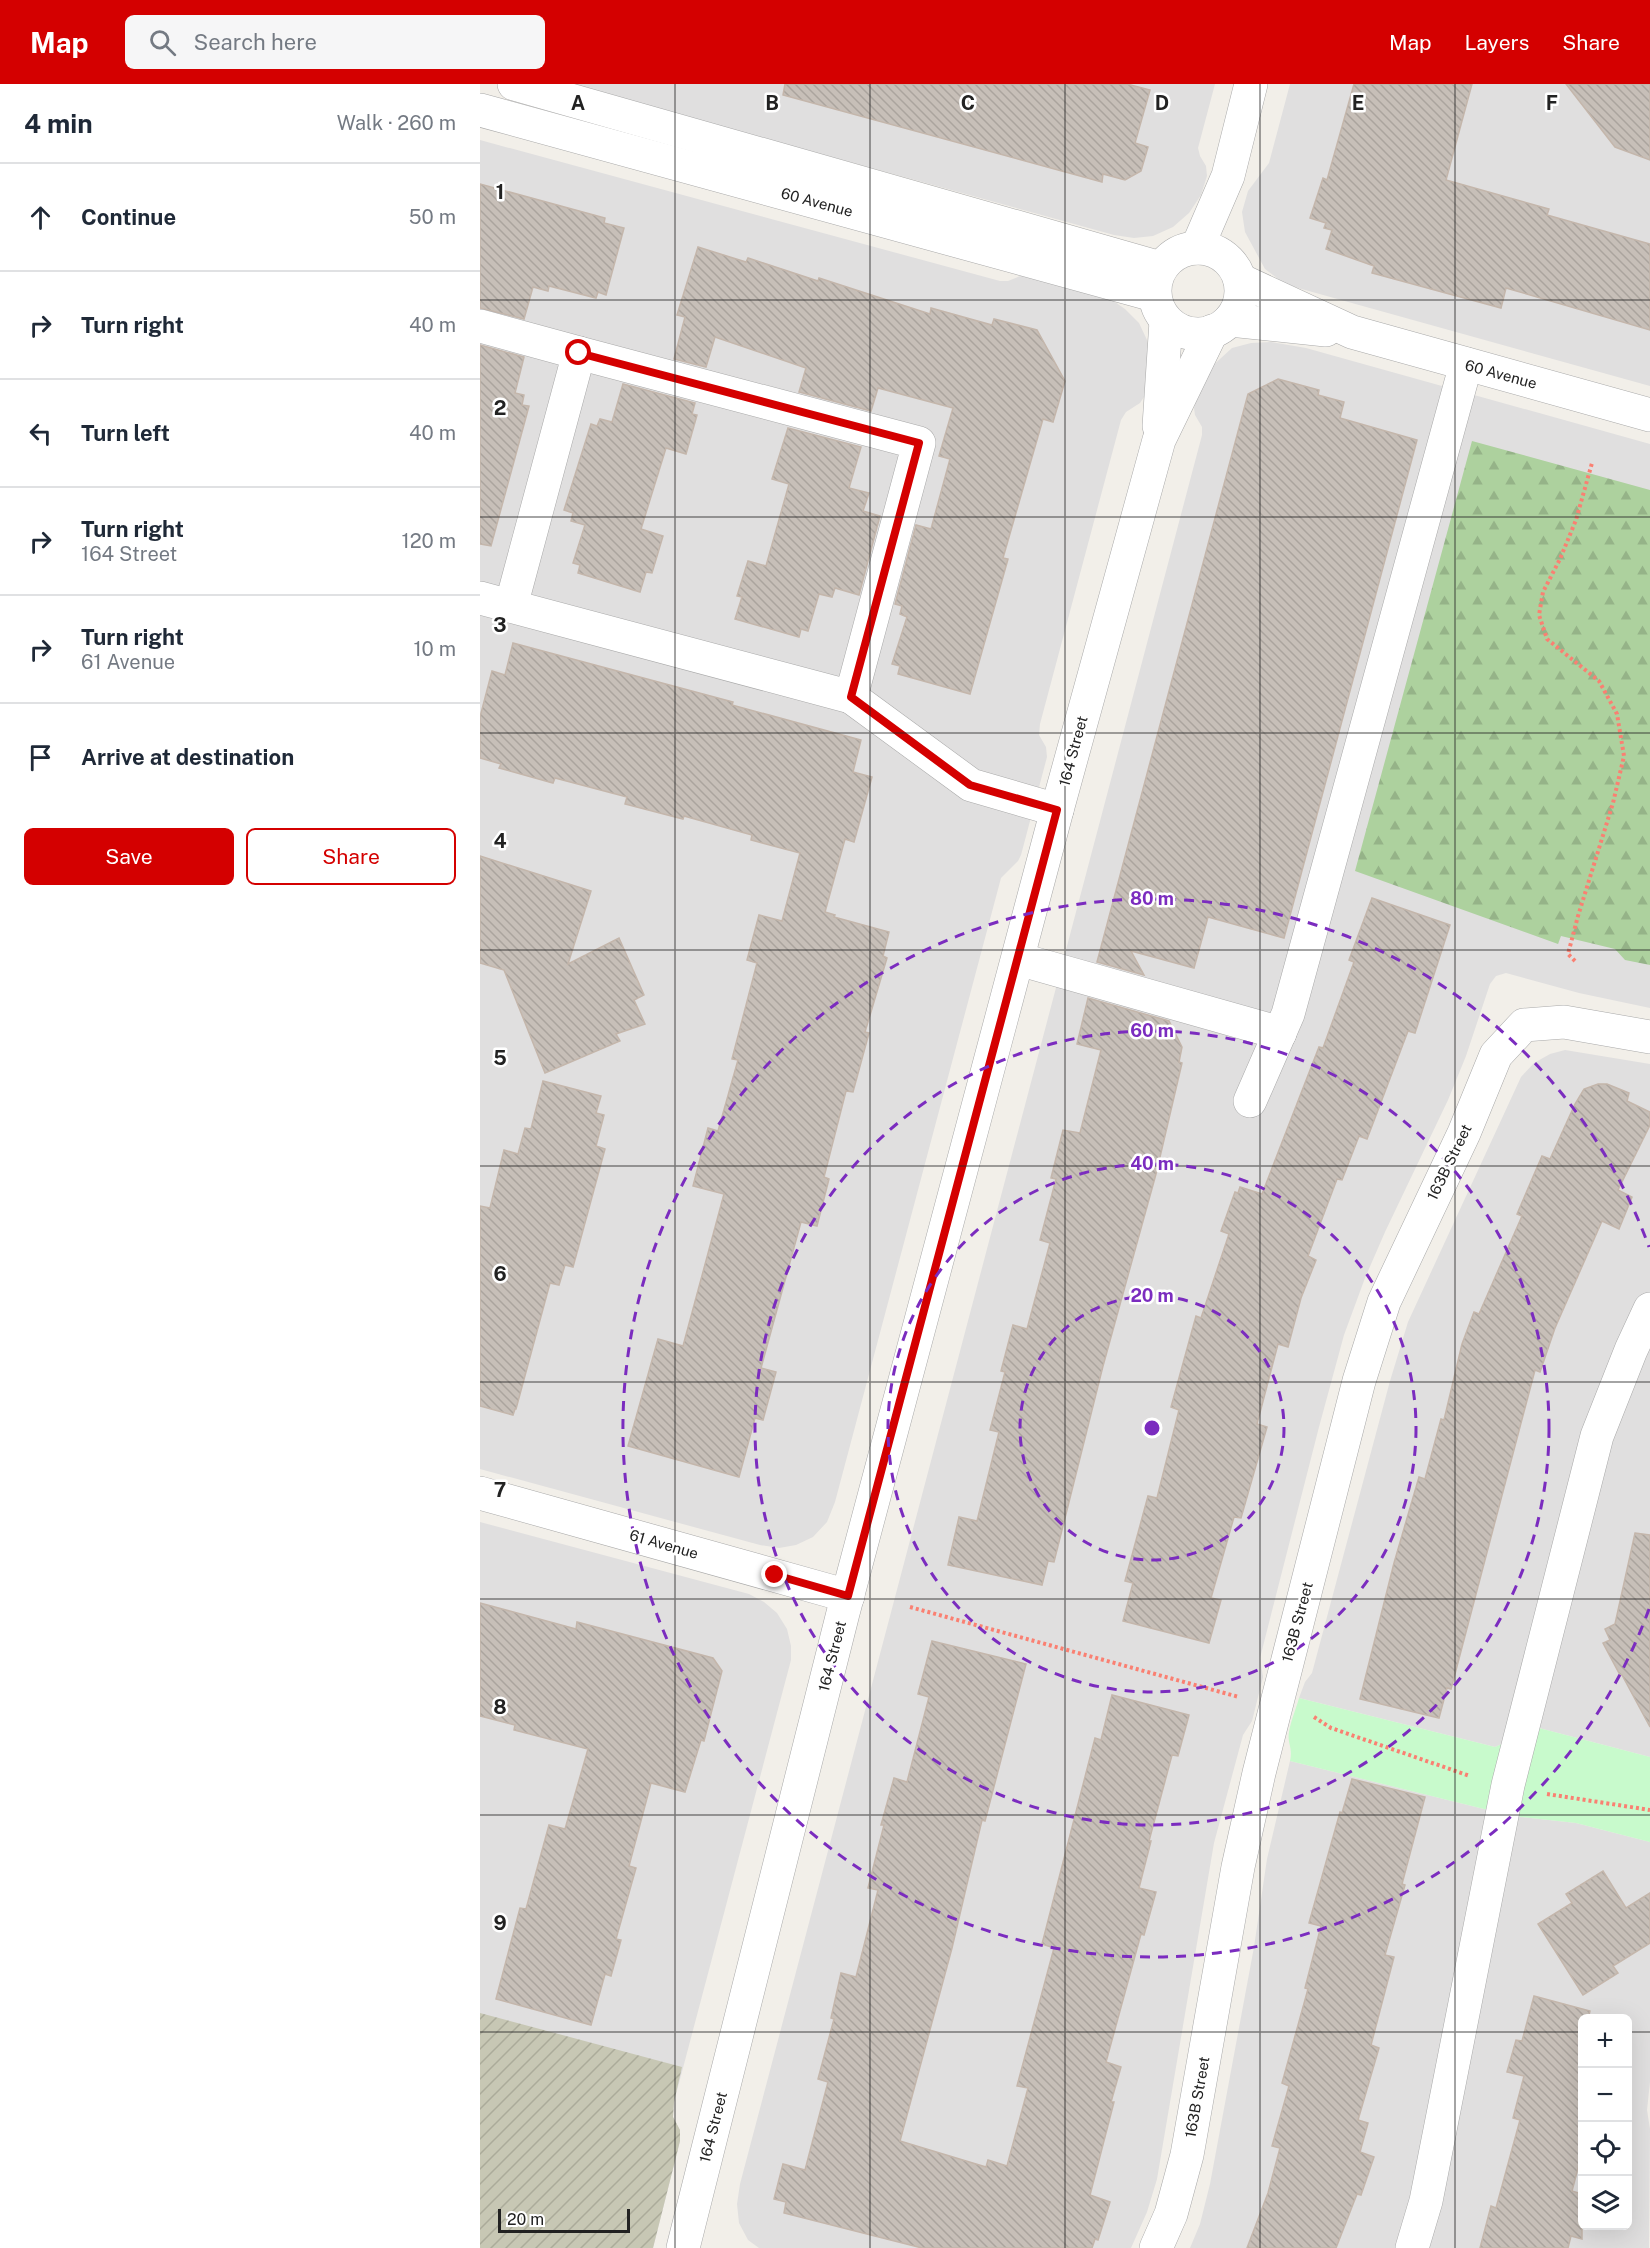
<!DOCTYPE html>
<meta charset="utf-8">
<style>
:root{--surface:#fff;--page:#f6f6f7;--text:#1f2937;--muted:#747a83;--line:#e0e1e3;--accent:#d40000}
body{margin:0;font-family:"Public Sans",sans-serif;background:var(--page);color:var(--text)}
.controls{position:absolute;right:18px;bottom:18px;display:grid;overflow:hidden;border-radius:9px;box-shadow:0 6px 24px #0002}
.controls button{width:54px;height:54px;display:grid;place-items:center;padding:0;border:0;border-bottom:2px solid var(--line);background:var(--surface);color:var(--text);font:30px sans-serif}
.scale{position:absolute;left:18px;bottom:15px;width:132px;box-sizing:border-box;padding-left:6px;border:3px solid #222;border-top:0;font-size:16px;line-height:21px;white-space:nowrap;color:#222;-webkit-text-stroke:4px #fff;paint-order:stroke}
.stop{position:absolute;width:18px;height:18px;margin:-14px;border:4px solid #d40000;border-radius:50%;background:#fff}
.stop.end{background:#d40000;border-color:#fff;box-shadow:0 2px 6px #0008}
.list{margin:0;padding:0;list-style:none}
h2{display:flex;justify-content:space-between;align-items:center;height:78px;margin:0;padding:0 24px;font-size:26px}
h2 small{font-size:20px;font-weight:400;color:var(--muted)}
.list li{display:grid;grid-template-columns:39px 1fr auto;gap:18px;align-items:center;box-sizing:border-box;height:108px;padding:0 24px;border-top:2px solid var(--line)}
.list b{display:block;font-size:22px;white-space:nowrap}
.list p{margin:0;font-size:20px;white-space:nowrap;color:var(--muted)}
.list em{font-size:20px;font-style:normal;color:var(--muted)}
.actions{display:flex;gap:12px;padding:18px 24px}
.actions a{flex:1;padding:14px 0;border:2px solid var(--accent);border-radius:9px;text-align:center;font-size:21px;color:var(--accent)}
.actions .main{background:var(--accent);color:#fff}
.icon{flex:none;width:33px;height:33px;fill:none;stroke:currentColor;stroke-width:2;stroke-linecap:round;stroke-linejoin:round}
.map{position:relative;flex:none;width:1170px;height:2164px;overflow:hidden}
header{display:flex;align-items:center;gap:36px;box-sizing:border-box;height:84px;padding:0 30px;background:var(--accent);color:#fff}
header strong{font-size:28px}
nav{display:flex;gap:33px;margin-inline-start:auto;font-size:21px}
.search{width:420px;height:54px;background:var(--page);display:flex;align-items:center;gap:15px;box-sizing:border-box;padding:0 21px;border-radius:9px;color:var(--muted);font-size:22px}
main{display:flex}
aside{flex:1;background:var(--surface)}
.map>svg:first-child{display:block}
.residential{fill:#e0dfdf;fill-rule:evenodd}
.construction{fill:url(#construction-furrows)}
.forest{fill:url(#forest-firs)}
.park{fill:#c8facc}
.building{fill:url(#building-back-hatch);stroke:#c4b6ab;stroke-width:1.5}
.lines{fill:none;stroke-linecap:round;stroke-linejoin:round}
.minor-casing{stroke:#a9a9a9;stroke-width:34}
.path{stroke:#fa8072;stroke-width:4;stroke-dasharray:3 3;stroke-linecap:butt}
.minor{stroke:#fff;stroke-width:33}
.route{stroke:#d40000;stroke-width:8}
.grid{fill:none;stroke:#222;stroke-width:1.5;stroke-opacity:0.55}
.ring{fill:none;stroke:#7b2cbf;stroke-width:3;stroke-dasharray:10 8}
.labels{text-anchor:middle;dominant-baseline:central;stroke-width:5;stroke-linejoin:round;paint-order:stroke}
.street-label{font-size:15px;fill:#222;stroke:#fff}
.grid-label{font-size:20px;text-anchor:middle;font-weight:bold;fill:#222;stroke:#fff;stroke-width:5;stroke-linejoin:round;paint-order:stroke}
.centre{fill:#7b2cbf;stroke:#fff;stroke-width:3}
.ring-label{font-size:18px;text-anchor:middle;font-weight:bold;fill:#7b2cbf;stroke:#fff;stroke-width:5;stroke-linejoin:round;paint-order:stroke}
</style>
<header>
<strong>Map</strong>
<div class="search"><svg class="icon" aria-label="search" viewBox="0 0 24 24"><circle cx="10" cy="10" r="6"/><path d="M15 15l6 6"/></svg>Search here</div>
<nav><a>Map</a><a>Layers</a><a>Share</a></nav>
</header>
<main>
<aside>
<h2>4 min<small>Walk · 260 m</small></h2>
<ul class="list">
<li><svg class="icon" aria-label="ahead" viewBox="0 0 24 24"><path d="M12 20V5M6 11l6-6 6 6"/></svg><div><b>Continue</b></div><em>50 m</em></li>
<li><svg class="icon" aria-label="right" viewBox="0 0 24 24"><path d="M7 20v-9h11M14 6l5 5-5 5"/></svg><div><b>Turn right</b></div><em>40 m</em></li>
<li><svg class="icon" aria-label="left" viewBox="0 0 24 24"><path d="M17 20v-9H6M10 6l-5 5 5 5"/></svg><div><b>Turn left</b></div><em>40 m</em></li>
<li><svg class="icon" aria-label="right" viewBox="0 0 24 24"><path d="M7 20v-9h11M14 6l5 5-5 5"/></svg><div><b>Turn right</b><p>164 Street</p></div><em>120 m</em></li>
<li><svg class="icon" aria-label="right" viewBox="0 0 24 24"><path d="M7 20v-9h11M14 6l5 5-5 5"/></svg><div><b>Turn right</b><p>61 Avenue</p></div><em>10 m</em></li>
<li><svg class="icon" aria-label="arrive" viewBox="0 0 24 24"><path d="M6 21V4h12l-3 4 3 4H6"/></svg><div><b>Arrive at destination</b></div></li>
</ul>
<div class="actions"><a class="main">Save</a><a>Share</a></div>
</aside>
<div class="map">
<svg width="1170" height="2164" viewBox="0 0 1170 2164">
<defs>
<pattern id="construction-furrows" width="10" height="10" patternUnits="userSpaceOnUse" patternTransform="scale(1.5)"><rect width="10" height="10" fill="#c7c7b4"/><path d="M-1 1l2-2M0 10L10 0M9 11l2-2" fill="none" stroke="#abab9a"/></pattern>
<pattern id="forest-firs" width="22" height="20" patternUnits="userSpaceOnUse" patternTransform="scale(1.5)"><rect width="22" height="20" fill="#add19e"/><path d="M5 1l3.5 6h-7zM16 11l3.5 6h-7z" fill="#95b388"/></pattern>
<pattern id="building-back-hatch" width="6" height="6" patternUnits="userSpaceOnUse" patternTransform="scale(1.5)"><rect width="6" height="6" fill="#c7bfb8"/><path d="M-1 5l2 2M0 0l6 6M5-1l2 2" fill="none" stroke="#aba49e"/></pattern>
</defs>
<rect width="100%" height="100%" fill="#f2efe9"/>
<g class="residential">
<polygon points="88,0 735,0 718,64 720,72 726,82 727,92 721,111 709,129 693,143 673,152 654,154 634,151"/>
<polygon points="810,0 1170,0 1170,302 818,204 802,198 785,185 765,148 762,128 768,107 789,79"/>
<polygon points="0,56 520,197 528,197 545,190 632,216 645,225 659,239 667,256 671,276 664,313 660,319 646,328 641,336 560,640 559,651 566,663 567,673 541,771 538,777 521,794 355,1418 347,1438 333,1453 316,1461 299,1464 280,1461 0,1385"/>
<polygon points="791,258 826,264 1170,360 1170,924 1099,909 1026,889 1016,892 1010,900 986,972 968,1016 905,1148 885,1194 864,1251 839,1343 780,1574 783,1593 772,1637 763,1651 734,1759 677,2095 667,2128 651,2164 279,2164 268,2156 259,2139 257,2120 260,2100 722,351 722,343 715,331 714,324 719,302 729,285 752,264 771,259"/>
<polygon points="1085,966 1170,980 1170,1673 1059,1644 1015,1663 819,1614 825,1598 832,1589 910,1297 928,1238 1041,993 1054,979 1070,970"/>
<polygon points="0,1438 269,1510 284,1518 297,1529 307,1545 311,1562 311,1576 194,2018 193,2033 200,2046 200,2057 173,2164 0,2164"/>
<path d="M 810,1677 L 1004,1725 L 1041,1733 L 1096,1739 L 1170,1758 L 1170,1998 L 1167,2026 L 1170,2045 L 1169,2164 L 710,2164 L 720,2140 L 730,2100 L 774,1863 L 787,1775 ZM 1102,1934 L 1148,1934 L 1148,2142 L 1102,2142 Z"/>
</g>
<polygon class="construction" points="0,1929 202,1983 194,2018 193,2033 200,2046 200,2057 173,2164 0,2164"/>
<polygon class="forest" points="992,357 1170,406 1170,881 1145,876 1135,865 1081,852 1078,860 875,787"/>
<path class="park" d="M 819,1614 L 1015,1663 L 1059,1644 L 1170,1673 L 1170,1758 L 1096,1739 L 1041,1733 L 1004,1725 L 810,1677 C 813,1663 807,1659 809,1648 C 811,1636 816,1625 819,1614 Z"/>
<g class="building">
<polygon points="305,0 647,0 670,6 655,59 668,63 661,87 645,96 623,90 622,98 303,11"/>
<polygon points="874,0 992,0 966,96 1069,125 1067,131 1170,160 1170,246 1026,204 1021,224 892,189 894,182 846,165 852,146 844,144 846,139 830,134 843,94 847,96"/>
<polygon points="1086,0 1170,0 1170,76 1135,63"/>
<polygon points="0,100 125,134 124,139 144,144 126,211 118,208 116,214 69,202 68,207 53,203 44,235 0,224"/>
<polygon points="218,163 266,178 268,174 338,197 339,194 450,230 451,224 512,241 514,235 557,246 585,297 573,338 563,335 523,474 528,475 490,610 418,590 420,582 412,580 427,533 420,530 422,522 415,520 436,441 451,445 470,375 459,372 473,324 398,304 391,327 319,308 326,284 235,253 226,283 194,275 205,233 197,231"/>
<polygon points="0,261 44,273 35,309 44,311 42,321 49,322 11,462 0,460"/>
<polygon points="798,295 839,306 838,311 864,318 860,334 937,356 804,854 728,833 714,884 651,867 664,891 617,878 768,310"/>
<polygon points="143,300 215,319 212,330 217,331 206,370 186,364 161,445 183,452 172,489 166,488 160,508 98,489 100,481 93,479 105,441 91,437 93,429 84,426 111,340 117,342 120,335 132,338"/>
<polygon points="308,344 381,363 369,404 389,409 383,427 400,432 379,511 355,504 352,513 339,510 328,547 321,545 319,553 255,535 262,513 257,512 268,477 286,482 309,400 292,395"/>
<polygon points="33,559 253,618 252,621 381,656 373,688 392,693 374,758 365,755 345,828 355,831 354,833 409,848 403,872 407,874 385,948 389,949 373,1008 366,1007 344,1093 349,1095 337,1142 321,1138 281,1284 296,1288 283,1336 275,1334 259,1393 148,1362 178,1255 203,1262 244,1110 213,1102 228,1044 238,1047 258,976 252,975 277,879 267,876 279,831 302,837 320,769 271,756 272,751 204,732 203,735 145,720 147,713 75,694 73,699 19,684 21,680 0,674 0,633 12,587 25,591"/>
<polygon points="0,772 111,807 88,880 139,854 164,911 154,916 165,940 136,950 140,957 65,989 24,886 0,879"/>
<polygon points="892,814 970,841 935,949 928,947 887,1055 879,1052 862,1096 857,1095 828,1172 836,1176 821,1214 808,1263 798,1260 777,1340 787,1343 761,1434 754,1433 731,1514 741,1516 729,1559 643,1537 653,1499 645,1497 668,1412 677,1414 699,1326 691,1323 716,1232 721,1234 749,1150 741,1147 755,1108 758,1109 760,1103 782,1110 839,963 843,964 874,878 869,876"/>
<polygon points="608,914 689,937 702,963 699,978 702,979 676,1090 623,1282 574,1478 568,1477 562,1501 468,1481 479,1433 497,1437 519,1348 510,1346 525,1288 521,1287 533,1241 547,1245 570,1159 560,1156 576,1095 571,1094 583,1046 600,1049 621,966 597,960"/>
<polygon points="63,997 121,1012 116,1029 124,1031 116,1062 125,1065 93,1183 85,1181 79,1201 70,1199 36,1325 35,1325 33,1331 0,1322 0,1122 10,1124 24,1066 38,1070 45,1044 51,1045"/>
<polygon points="1118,1000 1127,1000 1149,1009 1147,1017 1170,1028 1170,1041 1138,1106 1152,1113 1139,1145 1122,1137 1075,1244 1060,1288 1055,1286 971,1605 967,1604 959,1634 880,1615 914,1479 939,1393 945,1395 961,1335 964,1336 982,1260 994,1228 999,1230 1042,1132 1037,1130 1062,1072 1070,1075 1095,1020 1104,1005"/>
<polygon points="1155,1449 1170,1451 1170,1643 1142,1591 1140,1591 1123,1559 1130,1556 1125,1545 1135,1540"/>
<polygon points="0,1519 96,1545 97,1538 233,1574 242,1587 224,1657 221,1656 205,1708 171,1699 149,1782 156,1784 136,1855 141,1856 131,1892 125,1890 111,1941 16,1915 40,1824 46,1825 69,1741 85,1745 108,1665 34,1646 35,1641 0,1632"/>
<polygon points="452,1557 546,1580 505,1737 502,1736 472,1864 420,2057 506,2083 508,2076 527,2082 548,2004 537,2002 574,1864 562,1860 615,1654 621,1656 632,1611 709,1631 698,1672 692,1671 669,1757 671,1757 659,1804 676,1808 664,1851 661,1850 626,1978 641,1983 631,2018 634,2018 610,2111 630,2118 618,2156 615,2155 612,2164 442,2164 304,2129 306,2118 294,2115 303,2080 325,2086 348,1998 338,1995 354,1935 351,1934 361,1889 376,1893 398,1806 388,1804 404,1741 401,1741 414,1694 427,1698 449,1613 438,1610"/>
<polygon points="872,1695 945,1713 922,1800 925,1801 905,1871 914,1873 891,1961 899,1964 878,2036 888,2039 880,2068 894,2073 881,2111 877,2110 856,2164 767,2164 788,2109 800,2064 792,2062 809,2002 802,1999 828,1905 825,1904 841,1842 829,1839 860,1728 862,1729"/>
<polygon points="1123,1787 1146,1824 1170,1809 1170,1859 1133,1882 1138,1889 1103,1911 1058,1840 1092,1819 1086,1810"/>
<polygon points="1054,1912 1110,1927 1108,1935 1102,1935 1102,2069 1092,2107 1102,2110 1102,2155 1091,2152 1088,2164 1000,2164 1011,2122 1016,2124 1040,2036 1033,2034 1044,1992 1027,1988 1036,1956 1042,1957"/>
</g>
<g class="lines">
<defs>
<g id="minor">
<polyline points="34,0 681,184"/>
<polyline points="0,26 674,211"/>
<circle cx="718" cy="207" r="43"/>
<polyline points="717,164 748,92 771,0"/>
<polyline points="760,196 872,248 1170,331"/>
<polyline points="750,236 846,246"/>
<polyline points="0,242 99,269 31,522"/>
<polyline points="679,342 686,237"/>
<polyline points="0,514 371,613 439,359 99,269"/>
<polyline points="371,613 491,701 577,726"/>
<polyline points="538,875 800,949"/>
<polyline points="770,1017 808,930 986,280"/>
<polyline points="0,1409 368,1512"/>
<polyline points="203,2164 363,1529 577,726 679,356 732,247"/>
<polyline points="676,2164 691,2130 707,2071 758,1783 779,1689 879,1297 904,1218 984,1049 1016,971 1044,941 1084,938 1170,953"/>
<polyline points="932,2164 946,2117 1028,1701 1117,1352 1151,1266 1170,1225"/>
</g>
</defs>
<use href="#minor" class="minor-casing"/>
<g class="path">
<polyline points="1095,877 1088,870 1098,832 1133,719 1144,672 1137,630 1119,597 1067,555 1059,531 1063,508 1080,475 1096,436 1112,379"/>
<polyline points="430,1523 759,1613"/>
<polyline points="834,1633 851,1644 990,1692"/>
<polyline points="1067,1710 1170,1726"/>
</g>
<use href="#minor" class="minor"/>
</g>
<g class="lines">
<polyline class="route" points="99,269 439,359 371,613 490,701 577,726 368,1512 295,1491"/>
</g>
<path class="grid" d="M 195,0 L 195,2164M 390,0 L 390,2164M 585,0 L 585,2164M 780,0 L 780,2164M 975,0 L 975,2164M 0,216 L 1170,216M 0,433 L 1170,433M 0,649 L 1170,649M 0,866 L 1170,866M 0,1082 L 1170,1082M 0,1298 L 1170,1298M 0,1515 L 1170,1515M 0,1731 L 1170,1731M 0,1948 L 1102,1948M 1148,1948 L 1170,1948"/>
<g class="ring">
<circle cx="672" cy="1344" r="132"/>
<circle cx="672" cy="1344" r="264"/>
<circle cx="672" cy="1344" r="397"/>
<path d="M1169 1525A529 529 0 1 1 1169 1163"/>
</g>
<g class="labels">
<g class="street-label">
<text transform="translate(337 118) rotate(15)">60 Avenue</text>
<text transform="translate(1021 290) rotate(15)">60 Avenue</text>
<text transform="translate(593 667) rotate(-75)">164 Street</text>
<text transform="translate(969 1078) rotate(-64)">163B Street</text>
<text transform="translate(184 1460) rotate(16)">61 Avenue</text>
<text transform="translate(817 1538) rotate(-75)">163B Street</text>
<text transform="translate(352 1572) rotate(-76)">164 Street</text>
<text transform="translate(717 2013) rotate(-80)">163B Street</text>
<text transform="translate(233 2043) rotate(-76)">164 Street</text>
</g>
</g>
<g class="grid-label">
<text x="98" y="26">A</text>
<text x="292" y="26">B</text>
<text x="488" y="26">C</text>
<text x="682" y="26">D</text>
<text x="878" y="26">E</text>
<text x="1072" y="26">F</text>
<text x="20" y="115">1</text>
<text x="20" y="331">2</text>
<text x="20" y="548">3</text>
<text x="20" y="764">4</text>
<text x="20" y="981">5</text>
<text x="20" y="1197">6</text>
<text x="20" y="1413">7</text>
<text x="20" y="1630">8</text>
<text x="20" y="1846">9</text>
</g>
<circle cx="672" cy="1344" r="9" class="centre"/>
<g class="ring-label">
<text x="672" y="821">80 m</text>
<text x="672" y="953">60 m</text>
<text x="672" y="1086">40 m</text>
<text x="672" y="1218">20 m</text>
</g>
</svg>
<div class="controls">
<button>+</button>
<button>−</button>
<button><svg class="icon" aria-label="locate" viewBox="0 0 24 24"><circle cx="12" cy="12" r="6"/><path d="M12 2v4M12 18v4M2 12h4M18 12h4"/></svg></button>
<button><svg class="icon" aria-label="layers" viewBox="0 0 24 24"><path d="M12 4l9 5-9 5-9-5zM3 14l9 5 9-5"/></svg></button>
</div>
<div class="scale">20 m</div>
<div class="stop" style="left:99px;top:269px"></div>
<div class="stop end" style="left:295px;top:1491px"></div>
</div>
</main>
